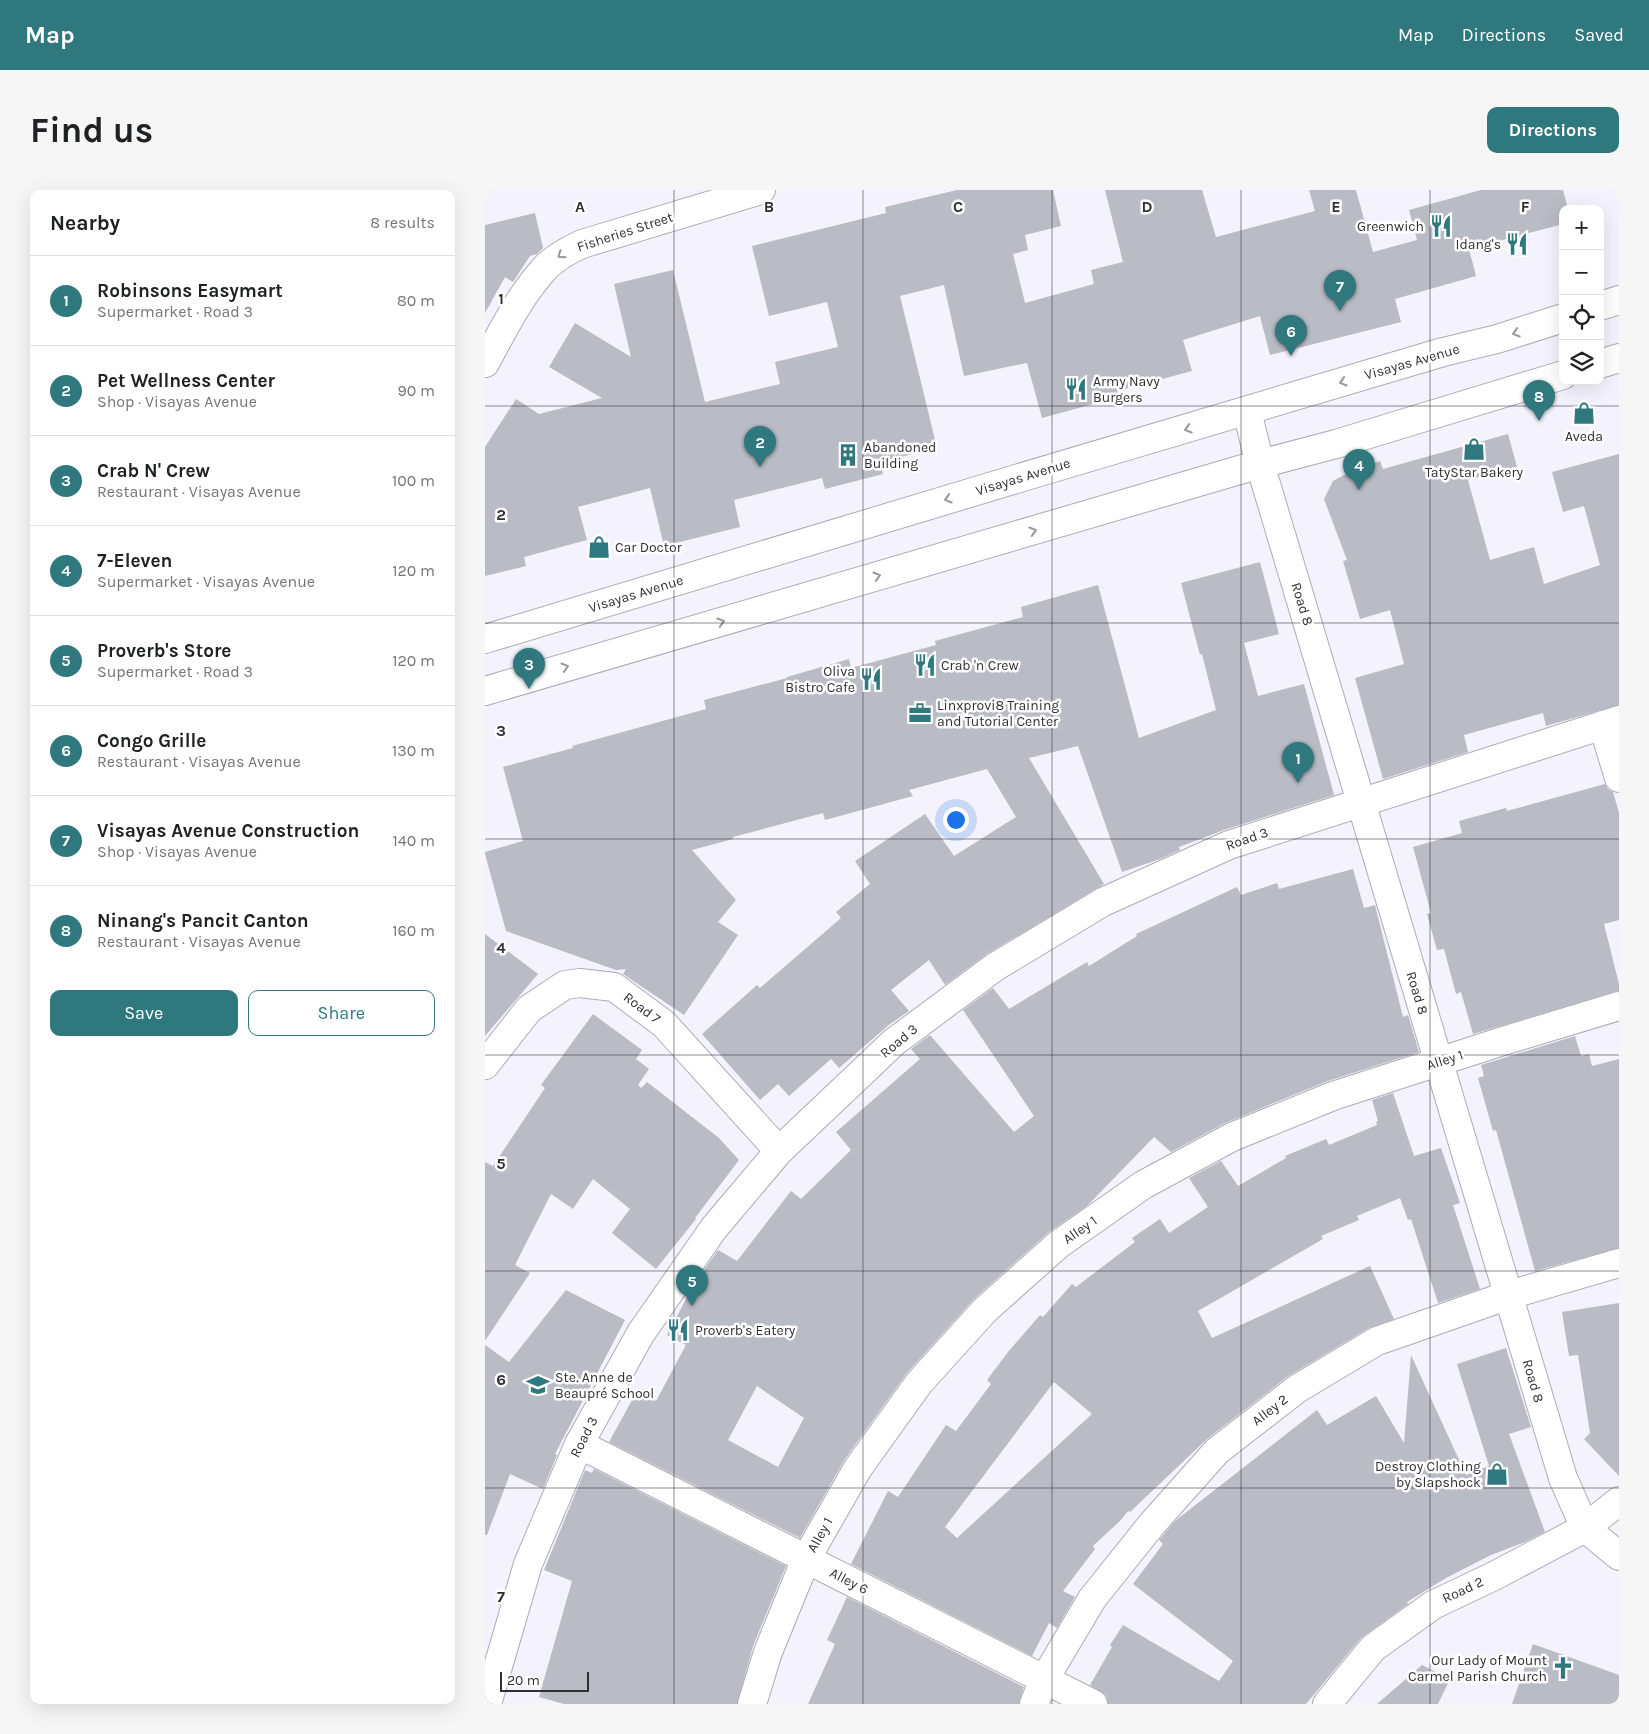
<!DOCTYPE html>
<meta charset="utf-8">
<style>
:root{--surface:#fff;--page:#f6f6f6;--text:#202124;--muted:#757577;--line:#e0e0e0;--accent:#2f787e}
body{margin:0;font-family:Karla,sans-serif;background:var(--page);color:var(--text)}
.controls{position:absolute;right:15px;top:15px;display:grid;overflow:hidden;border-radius:10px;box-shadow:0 5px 20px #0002}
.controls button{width:45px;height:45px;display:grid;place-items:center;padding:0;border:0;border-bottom:1px solid var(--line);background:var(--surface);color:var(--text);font:25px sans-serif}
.scale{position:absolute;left:15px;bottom:12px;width:89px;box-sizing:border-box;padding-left:5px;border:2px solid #302f33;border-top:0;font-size:14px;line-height:18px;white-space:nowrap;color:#302f33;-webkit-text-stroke:4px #fff;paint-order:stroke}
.you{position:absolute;left:470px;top:629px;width:18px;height:18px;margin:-12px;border:4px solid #fff;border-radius:50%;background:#1a73e8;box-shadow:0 0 0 8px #1a73e833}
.badge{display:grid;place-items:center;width:32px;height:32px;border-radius:50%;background:var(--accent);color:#fff;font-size:16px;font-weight:700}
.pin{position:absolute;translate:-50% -41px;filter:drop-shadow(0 1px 2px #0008)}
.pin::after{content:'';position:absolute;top:26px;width:18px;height:15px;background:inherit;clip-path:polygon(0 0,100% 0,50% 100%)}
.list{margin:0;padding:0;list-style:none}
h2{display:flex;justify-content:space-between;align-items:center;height:65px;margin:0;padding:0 20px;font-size:21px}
h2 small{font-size:16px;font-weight:400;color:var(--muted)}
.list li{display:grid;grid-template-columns:32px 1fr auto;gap:15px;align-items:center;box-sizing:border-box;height:90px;padding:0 20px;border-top:1px solid var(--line)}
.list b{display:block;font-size:19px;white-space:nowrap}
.list p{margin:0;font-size:16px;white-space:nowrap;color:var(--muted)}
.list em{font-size:16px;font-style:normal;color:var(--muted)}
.actions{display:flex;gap:10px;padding:15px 20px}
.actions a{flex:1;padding:11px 0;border:1px solid var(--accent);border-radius:10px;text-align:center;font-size:18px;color:var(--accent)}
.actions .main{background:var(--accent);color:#fff}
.icon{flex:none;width:28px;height:28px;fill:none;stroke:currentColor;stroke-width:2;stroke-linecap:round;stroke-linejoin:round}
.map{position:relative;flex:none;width:1134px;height:1514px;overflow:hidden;border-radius:10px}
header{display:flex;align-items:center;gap:30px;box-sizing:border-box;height:70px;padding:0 25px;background:var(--accent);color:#fff}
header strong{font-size:24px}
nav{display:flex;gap:28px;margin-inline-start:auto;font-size:18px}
.intro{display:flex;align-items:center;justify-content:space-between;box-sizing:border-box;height:120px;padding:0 30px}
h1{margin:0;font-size:35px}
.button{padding:12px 22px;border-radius:10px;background:var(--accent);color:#fff;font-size:18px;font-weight:700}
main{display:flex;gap:30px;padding:0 30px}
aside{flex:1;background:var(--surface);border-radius:10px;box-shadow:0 5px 20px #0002}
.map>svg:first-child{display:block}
.building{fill:#b9bbc5;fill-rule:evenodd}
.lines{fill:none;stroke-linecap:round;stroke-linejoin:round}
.minor-casing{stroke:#adabb4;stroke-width:30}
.tertiary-casing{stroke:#adabb4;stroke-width:30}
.secondary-casing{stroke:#adabb4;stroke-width:30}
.minor{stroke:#fff;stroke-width:28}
.tertiary{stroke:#fff;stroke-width:28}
.secondary{stroke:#fff;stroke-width:28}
.oneway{stroke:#989799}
.grid{fill:none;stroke:#302f33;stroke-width:1;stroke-opacity:0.55}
.labels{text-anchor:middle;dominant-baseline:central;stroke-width:5;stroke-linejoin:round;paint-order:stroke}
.poi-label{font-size:14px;fill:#302f33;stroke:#fff;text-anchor:start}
.street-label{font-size:14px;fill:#302f33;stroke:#fff}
.grid-label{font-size:16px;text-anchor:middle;font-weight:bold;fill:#302f33;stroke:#fff;stroke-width:5;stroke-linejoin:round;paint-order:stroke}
</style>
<header>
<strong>Map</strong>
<nav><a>Map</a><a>Directions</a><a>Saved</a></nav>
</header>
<div class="intro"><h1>Find us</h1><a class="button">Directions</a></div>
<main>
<aside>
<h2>Nearby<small>8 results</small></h2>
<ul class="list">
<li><span class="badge">1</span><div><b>Robinsons Easymart</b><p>Supermarket · Road 3</p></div><em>80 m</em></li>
<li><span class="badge">2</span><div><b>Pet Wellness Center</b><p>Shop · Visayas Avenue</p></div><em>90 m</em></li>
<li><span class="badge">3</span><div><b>Crab N' Crew</b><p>Restaurant · Visayas Avenue</p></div><em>100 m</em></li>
<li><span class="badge">4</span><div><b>7-Eleven</b><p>Supermarket · Visayas Avenue</p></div><em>120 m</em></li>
<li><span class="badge">5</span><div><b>Proverb's Store</b><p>Supermarket · Road 3</p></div><em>120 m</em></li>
<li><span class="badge">6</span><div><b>Congo Grille</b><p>Restaurant · Visayas Avenue</p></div><em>130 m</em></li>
<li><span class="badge">7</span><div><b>Visayas Avenue Construction</b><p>Shop · Visayas Avenue</p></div><em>140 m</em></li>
<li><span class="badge">8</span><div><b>Ninang's Pancit Canton</b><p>Restaurant · Visayas Avenue</p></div><em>160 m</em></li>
</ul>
<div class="actions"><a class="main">Save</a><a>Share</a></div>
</aside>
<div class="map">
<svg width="1134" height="1514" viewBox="0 0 1134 1514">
<rect width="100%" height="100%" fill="#f4f2fc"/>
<g class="building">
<polygon points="472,0 568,0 576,36 540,45 543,60 528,64 540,113 609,94 606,80 638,72 620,0 717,0 731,47 830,21 824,0 871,0 888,62 932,50 924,20 996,0 1078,0 1083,19 1078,19 1078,34 984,59 991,86 910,109 916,132 785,165 775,126 698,150 707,181 632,201 634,207 557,228 542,173 479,186 459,95 415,106 452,258 395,272 398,284 340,299 337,288 249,310 255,337 179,356 165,298 93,317 102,350 39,367 41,376 0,386 0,257 31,209 54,224 117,208 64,177 90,133 146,167 129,94 188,80 220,212 295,194 290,172 353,157 342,112 284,126 267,56 401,23 400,17"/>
<polygon points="50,23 58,58 52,64 45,66 28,92 20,87 0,123 0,35"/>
<polygon points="1023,244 1032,277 983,290 1005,370 1049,357 1059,394 1115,375 1099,316 1078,322 1067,282 1134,264 1134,515 1061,536 1058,523 979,545 983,562 898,589 870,488 919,474 905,420 875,429 858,371 862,370 839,309 848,291 868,280 895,271 898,279"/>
<polygon points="775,372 794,444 759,453 773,506 819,494 849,605 739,640 694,657 695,660 675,669 637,682 593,556 544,568 619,694 502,764 460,795 444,770 406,800 424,821 405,834 354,878 346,869 304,906 293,894 275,910 217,844 272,795 275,798 356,728 351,722 385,694 370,671 440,624 469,666 531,627 502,579 424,600 428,606 340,630 338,623 248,647 248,649 207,660 251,710 233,732 253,745 199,825 138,784 141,779 131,780 21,741 0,664 0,662 38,651 18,577 88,558 87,556 221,519 219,510 302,488 302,487 364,469 366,478 451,455 450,451 538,427 536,417 613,395 654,548 731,520 717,464 715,465 696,393"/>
<polygon points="1120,594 1123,599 1128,602 1134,623 1134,730 1119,734 1134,794 1134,801 988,844 976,802 971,804 959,759 952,760 942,724 946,723 928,657 977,643 974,631 1021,618 1022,621"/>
<path d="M 868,679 L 879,718 L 890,715 L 918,827 L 923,825 L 934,862 L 843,891 L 791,912 L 740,933 L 686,962 L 669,947 L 602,1016 L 564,1042 L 490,1108 L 422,1183 L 360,1269 L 315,1348 L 124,1252 L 152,1201 L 171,1211 L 201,1155 L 182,1145 L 209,1094 L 233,1060 L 252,1071 L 306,1001 L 316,1009 L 366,960 L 351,942 L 435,869 L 426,859 L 445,845 L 529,942 L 549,926 L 478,820 L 508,798 L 524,819 L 602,772 L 604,776 L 652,746 L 651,744 L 752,697 L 756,705 L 792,693 L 794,699 ZM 272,1196 L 319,1228 L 293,1277 L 243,1250 Z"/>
<polygon points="0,744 53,784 0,846"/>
<polygon points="108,824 157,860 151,869 164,879 153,895 156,898 162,892 234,948 254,970 210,1028 211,1029 171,1079 127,1043 145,1019 108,989 88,1019 66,1004 30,1075 45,1083 0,1151 0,972 8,976 60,898 56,895"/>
<polygon points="1090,846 1096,866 1104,864 1107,876 1134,869 1134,1058 1050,1081 1011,940 1008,941 993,888 999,886 996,875"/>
<path d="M 908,903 L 929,966 L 956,958 L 975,1013 L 968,1015 L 995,1099 L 953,1113 L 926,1029 L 923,1030 L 915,1008 L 872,1026 L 874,1030 L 836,1046 L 838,1049 L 713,1121 L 727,1148 L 885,1076 L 909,1129 L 884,1138 L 802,1187 L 722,1249 L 645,1322 L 643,1321 L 636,1330 L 608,1356 L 610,1359 L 578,1401 L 590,1407 L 572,1438 L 564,1433 L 547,1466 L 366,1374 L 403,1301 L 413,1307 L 461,1235 L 471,1241 L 506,1194 L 502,1190 L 523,1162 L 555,1125 L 558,1127 L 587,1094 L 591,1097 L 650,1052 L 647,1048 L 675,1029 L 684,1043 L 723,1017 L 704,988 L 736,971 L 753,996 L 801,968 L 800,966 L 841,949 L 844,955 L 892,935 L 891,932 L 893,931 L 887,910 ZM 569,1192 L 607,1224 L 472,1348 L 460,1337 Z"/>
<polygon points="81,1100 140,1130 70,1264 72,1265 58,1299 25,1284 2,1345 0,1345 0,1155 24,1172"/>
<polygon points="1134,1113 1134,1286 1099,1249 1105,1243 1093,1165 1084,1166 1077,1122"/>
<polygon points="1021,1158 1046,1237 1024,1244 1060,1342 1040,1352 1006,1365 961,1388 922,1412 923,1414 876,1448 821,1514 623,1514 621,1505 605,1495 627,1457 625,1455 638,1435 734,1491 748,1471 648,1394 678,1354 674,1350 690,1331 832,1220 842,1235 891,1206 919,1253 926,1165 981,1285 1004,1276 972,1174"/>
<polygon points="109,1279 301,1376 268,1456 252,1514 79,1514 54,1507 87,1391 59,1380 100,1280 107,1283"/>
<polygon points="362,1407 539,1497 534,1514 323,1514 350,1454 342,1450"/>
<polygon points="1048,1454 1134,1485 1134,1514 1027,1514"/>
<polygon points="937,1475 965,1489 953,1514 892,1514"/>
</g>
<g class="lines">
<defs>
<g id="minor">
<polyline points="1118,535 1134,588"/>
<polyline points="0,875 44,819 80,795 95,793 129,797 179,834 294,961"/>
<polyline points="94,1254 608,1514"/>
<polyline points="267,1514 283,1462 321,1369 373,1278 434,1193 500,1120 574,1054 658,995 747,947 848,906 1018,851 1134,816"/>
<polyline points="549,1514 559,1490 607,1409 667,1334 732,1261 812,1199 892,1151 1024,1105 1134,1073"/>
<polyline points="842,1514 888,1458 948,1415 1009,1386 1100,1338 1134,1311"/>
</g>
<g id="tertiary">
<path d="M 0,173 C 18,140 35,105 61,77 C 71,67 84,60 97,54 L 276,0"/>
<polyline points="762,221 775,274 1078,1288 1100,1338 1134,1366"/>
<polyline points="2,1514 43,1374 94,1254 156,1143 229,1038 294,961 409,852 510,777 618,712 744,655 1134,530"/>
</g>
<g id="secondary">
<polyline points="1115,116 1134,110"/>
<polyline points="1115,174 1134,168"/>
<polyline points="0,449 531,289 958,162 1012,149 1078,128"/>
<polyline points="0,501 775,274 851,254 1078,185"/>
</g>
</defs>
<use href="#minor" class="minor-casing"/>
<use href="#tertiary" class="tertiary-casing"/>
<use href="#secondary" class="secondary-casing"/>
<use href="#minor" class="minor"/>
<use href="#tertiary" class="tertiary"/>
<use href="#secondary" class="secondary"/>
</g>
<defs><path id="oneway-chevron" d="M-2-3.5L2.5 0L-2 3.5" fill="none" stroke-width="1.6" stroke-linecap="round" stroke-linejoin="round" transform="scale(1.25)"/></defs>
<g class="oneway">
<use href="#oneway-chevron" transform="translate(76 65) rotate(145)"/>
<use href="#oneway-chevron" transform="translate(1031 143) rotate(163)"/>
<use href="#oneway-chevron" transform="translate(858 192) rotate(163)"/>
<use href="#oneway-chevron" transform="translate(703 239) rotate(164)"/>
<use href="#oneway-chevron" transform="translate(463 309) rotate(163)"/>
<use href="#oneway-chevron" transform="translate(548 341) rotate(-16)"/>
<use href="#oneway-chevron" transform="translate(392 386) rotate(-16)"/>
<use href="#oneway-chevron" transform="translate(236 432) rotate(-16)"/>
<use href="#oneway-chevron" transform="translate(80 477) rotate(-16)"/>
</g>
<path class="grid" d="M 189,0 L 189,1514M 378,0 L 378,1514M 567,0 L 567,1514M 756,0 L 756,1514M 945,0 L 945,1514M 0,216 L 1134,216M 0,433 L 1134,433M 0,649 L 1134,649M 0,865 L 1134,865M 0,1081 L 1134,1081M 0,1298 L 1134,1298"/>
<defs>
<symbol id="restaurant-bare" viewBox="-9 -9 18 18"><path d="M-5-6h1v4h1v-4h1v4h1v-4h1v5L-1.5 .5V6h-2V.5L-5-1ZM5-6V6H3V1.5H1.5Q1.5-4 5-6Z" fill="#2f787e" stroke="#fff" stroke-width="2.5" paint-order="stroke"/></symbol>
<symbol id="shop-bare" viewBox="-9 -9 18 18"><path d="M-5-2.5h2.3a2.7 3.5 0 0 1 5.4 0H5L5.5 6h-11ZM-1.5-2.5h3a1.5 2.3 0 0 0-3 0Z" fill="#2f787e" stroke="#fff" stroke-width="2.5" paint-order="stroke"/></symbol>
<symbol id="building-bare" viewBox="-9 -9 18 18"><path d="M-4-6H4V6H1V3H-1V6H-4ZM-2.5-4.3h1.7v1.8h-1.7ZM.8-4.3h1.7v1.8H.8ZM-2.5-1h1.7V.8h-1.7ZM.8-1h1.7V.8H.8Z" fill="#2f787e" stroke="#fff" stroke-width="2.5" paint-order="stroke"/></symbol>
<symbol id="office-bare" viewBox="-9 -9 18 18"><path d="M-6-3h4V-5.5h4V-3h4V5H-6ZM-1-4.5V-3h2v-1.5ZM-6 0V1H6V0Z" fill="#2f787e" stroke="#fff" stroke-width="2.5" paint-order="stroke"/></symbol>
<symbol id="school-bare" viewBox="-9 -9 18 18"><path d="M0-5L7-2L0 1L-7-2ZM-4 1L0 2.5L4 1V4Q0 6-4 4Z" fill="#2f787e" stroke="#fff" stroke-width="2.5" paint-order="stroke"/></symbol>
<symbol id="church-bare" viewBox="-9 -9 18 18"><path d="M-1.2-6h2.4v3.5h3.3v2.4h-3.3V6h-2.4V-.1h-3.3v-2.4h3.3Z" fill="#2f787e" stroke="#fff" stroke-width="2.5" paint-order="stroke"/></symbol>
</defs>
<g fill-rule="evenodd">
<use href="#restaurant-bare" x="940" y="20" width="32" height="32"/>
<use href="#restaurant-bare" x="1016" y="38" width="32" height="32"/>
<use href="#restaurant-bare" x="575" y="183" width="32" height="32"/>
<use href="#shop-bare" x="1083" y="207" width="32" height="32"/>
<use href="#shop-bare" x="973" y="243" width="32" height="32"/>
<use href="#building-bare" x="347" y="249" width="32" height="32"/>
<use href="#shop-bare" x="98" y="341" width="32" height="32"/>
<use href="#restaurant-bare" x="424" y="459" width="32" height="32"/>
<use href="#restaurant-bare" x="370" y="473" width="32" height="32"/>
<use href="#office-bare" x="419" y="507" width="32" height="32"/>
<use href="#restaurant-bare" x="177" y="1124" width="32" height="32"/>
<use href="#school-bare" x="37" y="1179" width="32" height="32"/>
<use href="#shop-bare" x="996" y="1268" width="32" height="32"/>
<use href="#church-bare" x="1062" y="1462" width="32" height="32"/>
</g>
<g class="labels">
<g class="poi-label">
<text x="939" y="36" text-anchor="end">Greenwich</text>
<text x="1016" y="54" text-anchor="end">Idang's</text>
<text x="608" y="191">Army Navy<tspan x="608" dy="16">Burgers</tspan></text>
<text x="1099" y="246" text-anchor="middle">Aveda</text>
<text x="379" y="257">Abandoned<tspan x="379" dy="16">Building</tspan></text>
<text x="989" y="282" text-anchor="middle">TatyStar Bakery</text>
<text x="130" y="357">Car Doctor</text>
<text x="456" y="475">Crab 'n Crew</text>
<text x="370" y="481" text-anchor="end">Oliva<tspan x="370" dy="16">Bistro Cafe</tspan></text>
<text x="452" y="515">Linxprovi8 Training<tspan x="452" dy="16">and Tutorial Center</tspan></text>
<text x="210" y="1140">Proverb's Eatery</text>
<text x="70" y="1187">Ste. Anne de<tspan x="70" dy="16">Beaupré School</tspan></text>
<text x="996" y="1276" text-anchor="end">Destroy Clothing<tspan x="996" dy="16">by Slapshock</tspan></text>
<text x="1062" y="1470" text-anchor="end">Our Lady of Mount<tspan x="1062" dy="16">Carmel Parish Church</tspan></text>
</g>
<g class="street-label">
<text transform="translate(140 42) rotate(-18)">Fisheries Street</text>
<text transform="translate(927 172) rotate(-16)">Visayas Avenue</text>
<text transform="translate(538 287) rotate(-17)">Visayas Avenue</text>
<text transform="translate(151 404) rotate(-17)">Visayas Avenue</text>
<text transform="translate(817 414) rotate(73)">Road 8</text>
<text transform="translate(762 649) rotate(-19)">Road 3</text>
<text transform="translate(932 803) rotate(73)">Road 8</text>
<text transform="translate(157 818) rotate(37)">Road 7</text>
<text transform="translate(414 851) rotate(-40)">Road 3</text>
<text transform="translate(960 870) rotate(-18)">Alley 1</text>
<text transform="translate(595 1040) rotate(-35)">Alley 1</text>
<text transform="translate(1048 1191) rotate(74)">Road 8</text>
<text transform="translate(785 1220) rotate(-38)">Alley 2</text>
<text transform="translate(99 1247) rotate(-63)">Road 3</text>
<text transform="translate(335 1345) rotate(-61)">Alley 1</text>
<text transform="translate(364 1391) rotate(27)">Alley 6</text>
<text transform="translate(978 1400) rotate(-25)">Road 2</text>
</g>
</g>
<g class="grid-label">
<text x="95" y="22">A</text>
<text x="284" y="22">B</text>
<text x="473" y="22">C</text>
<text x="662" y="22">D</text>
<text x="851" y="22">E</text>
<text x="1040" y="22">F</text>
<text x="16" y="114">1</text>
<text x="16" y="330">2</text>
<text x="16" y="546">3</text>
<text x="16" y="763">4</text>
<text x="16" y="979">5</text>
<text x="16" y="1195">6</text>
<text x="16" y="1412">7</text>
</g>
</svg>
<div class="controls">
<button>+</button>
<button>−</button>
<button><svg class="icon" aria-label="locate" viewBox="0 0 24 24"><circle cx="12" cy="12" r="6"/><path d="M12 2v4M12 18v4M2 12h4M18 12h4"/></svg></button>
<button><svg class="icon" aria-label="layers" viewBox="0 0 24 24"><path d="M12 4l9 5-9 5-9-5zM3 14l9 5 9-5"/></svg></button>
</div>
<div class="scale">20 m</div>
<div class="you"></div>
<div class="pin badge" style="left:813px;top:593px">1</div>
<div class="pin badge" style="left:275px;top:277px">2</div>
<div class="pin badge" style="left:44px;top:499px">3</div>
<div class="pin badge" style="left:874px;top:300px">4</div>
<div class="pin badge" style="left:207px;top:1116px">5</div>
<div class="pin badge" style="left:806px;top:166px">6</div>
<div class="pin badge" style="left:855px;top:121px">7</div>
<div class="pin badge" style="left:1054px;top:231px">8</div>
</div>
</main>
